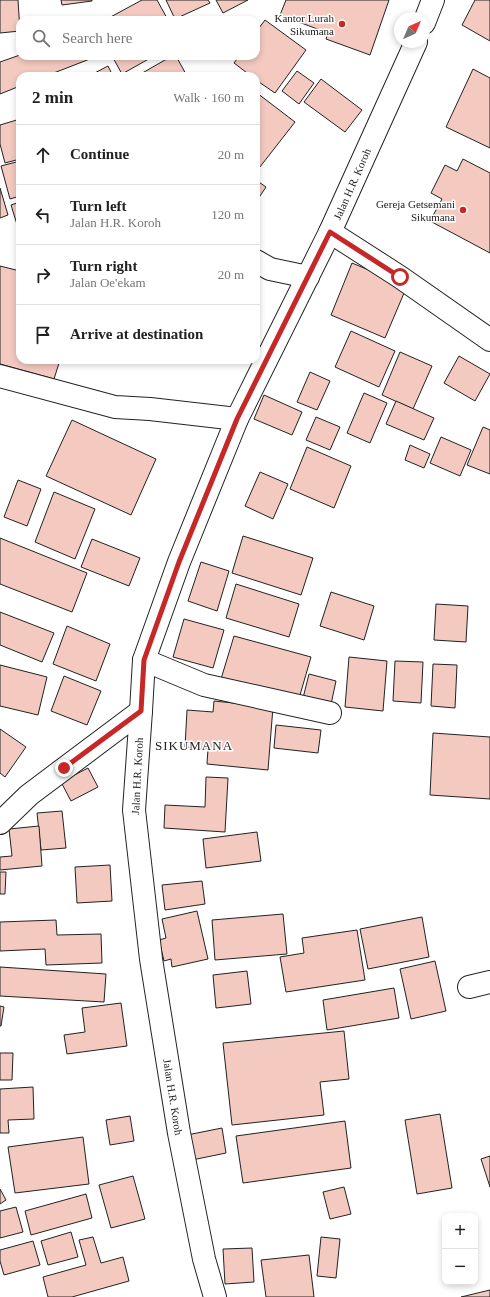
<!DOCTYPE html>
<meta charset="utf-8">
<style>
:root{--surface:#fff;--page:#f2f2f2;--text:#222;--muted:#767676;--line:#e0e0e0}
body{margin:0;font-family:"Times New Roman",serif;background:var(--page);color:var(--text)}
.controls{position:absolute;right:12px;bottom:12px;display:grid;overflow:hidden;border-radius:8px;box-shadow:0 2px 6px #0003}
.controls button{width:36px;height:36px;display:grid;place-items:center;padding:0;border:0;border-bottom:1px solid var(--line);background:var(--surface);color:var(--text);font:20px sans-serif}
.compass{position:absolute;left:394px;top:12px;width:36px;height:36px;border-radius:50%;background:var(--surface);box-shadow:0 2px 6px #0003;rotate:44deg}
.stop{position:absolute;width:12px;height:12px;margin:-9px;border:3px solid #c62828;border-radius:50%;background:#fff}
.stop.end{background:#c62828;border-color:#fff;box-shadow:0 1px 4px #0008}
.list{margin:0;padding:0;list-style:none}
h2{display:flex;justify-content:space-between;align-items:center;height:52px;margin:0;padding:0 16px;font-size:17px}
h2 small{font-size:13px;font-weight:400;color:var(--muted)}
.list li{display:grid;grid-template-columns:26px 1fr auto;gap:12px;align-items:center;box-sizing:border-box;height:60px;padding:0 16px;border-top:1px solid var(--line)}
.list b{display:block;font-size:15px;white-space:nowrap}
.list p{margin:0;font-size:13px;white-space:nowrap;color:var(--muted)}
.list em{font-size:13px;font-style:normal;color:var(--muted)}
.icon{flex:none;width:22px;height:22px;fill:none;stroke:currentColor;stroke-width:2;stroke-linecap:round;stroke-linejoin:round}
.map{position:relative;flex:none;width:490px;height:1297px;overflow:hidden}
.search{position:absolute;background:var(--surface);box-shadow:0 2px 6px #0003;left:16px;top:16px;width:244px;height:44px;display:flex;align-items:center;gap:10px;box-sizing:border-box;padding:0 14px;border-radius:12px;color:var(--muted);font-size:15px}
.panel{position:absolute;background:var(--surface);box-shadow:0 2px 6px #0003;left:16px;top:72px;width:244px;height:292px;border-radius:12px}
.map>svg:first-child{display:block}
.building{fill:#f3c9c0;stroke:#222}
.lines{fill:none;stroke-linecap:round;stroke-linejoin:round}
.minor-casing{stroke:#222;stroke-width:24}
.tertiary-casing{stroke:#222;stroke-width:24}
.secondary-casing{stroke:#222;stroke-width:24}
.minor{stroke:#fff;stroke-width:22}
.tertiary{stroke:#fff;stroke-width:22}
.secondary{stroke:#fff;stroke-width:22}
.route{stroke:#c62828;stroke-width:5}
.poi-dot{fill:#c62828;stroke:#fff;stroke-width:1.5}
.labels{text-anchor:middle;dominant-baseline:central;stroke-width:3;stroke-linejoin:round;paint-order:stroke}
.poi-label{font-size:11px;fill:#222;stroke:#fff;text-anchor:end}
.street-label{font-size:11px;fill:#222;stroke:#fff}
.quarter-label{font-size:13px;letter-spacing:1px;fill:#222;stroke:#fff}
</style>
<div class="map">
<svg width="490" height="1297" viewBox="0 0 490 1297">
<rect width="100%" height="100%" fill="#fff"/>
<g class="building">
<polygon points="0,0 18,0 20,31 0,33"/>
<polygon points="61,0 92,0 92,1 62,5"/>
<polygon points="142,0 157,0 168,20 105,20"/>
<polygon points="166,0 208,0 210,3 175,19"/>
<polygon points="216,0 248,0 223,13"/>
<polygon points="286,0 389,0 370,55 326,39 328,33 280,15"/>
<polygon points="475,0 490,0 490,41 462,25"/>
<polygon points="265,20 306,50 275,93 256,80 256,76 251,76 234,63 239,56 256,56 256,32"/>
<polygon points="20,55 20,56 95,56 95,57 46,76 20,76 20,86 0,94 0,62"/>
<polygon points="112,56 154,56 122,74"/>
<polygon points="172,56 176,56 187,76 137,76"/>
<polygon points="108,66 113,76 89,76"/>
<polygon points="473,69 490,78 490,148 446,127"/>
<polygon points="297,71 314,83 299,104 282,91"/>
<polygon points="321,79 362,110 345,132 304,102"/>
<polygon points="257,93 295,122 256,172 256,94"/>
<polygon points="20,119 20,159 5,163 0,144 0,125"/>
<polygon points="463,159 490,173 490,253 430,221 442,199 431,193 445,165 457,171"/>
<polygon points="20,161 20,196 10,199 1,166"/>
<polygon points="256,180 266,187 256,202"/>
<polygon points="0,188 8,215 0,218"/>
<polygon points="20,202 20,231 19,231 11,205"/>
<polygon points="352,263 407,286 385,338 331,315"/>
<polygon points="0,266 20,271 20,360 60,360 54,379 0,364"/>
<polygon points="351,331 395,351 379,387 335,367"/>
<polygon points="400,352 432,366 413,409 382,395"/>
<polygon points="459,356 490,374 475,401 444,383"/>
<polygon points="310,372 330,381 317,410 297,402"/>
<polygon points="364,393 387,403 370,443 347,433"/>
<polygon points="264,395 302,412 292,435 254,419"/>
<polygon points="396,401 434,418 424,440 386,424"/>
<polygon points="316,417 340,427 330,450 306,440"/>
<polygon points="72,420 156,459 131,515 46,476"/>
<polygon points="483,427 490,430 490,474 467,465"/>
<polygon points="441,437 471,450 460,476 430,463"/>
<polygon points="410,445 430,454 424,468 405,460"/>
<polygon points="307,447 351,466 334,508 290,489"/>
<polygon points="260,472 288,484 273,519 245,506"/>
<polygon points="18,480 41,489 27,526 4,517"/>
<polygon points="54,492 95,509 75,559 35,542"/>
<polygon points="243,536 313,558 301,595 232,573"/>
<polygon points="0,538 87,573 72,612 0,584"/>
<polygon points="92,539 140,558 129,586 81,567"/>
<polygon points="201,562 229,571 217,611 188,601"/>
<polygon points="236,584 299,604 289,637 226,618"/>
<polygon points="331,592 374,606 364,640 320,626"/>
<polygon points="436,604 468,606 466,642 434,640"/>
<polygon points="0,612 54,633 42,662 0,645"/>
<polygon points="184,619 224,630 213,668 173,657"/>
<polygon points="67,626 110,644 96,681 53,664"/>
<polygon points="234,636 311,657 298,702 221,679"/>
<polygon points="349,657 387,661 383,711 345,707"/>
<polygon points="395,661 423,662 421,703 393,701"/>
<polygon points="433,664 457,665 455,708 431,706"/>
<polygon points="0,665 47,677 38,715 0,706"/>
<polygon points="309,674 336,681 330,709 302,702"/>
<polygon points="64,676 101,691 87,725 51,711"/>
<polygon points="214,701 273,707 268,770 207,764 208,749 185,747 187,710 213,712"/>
<polygon points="276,725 321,730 318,753 274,748"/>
<polygon points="0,729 26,747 5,777 0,773"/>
<polygon points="433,733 490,737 490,799 430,795"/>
<polygon points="88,768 98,787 71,801 61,782"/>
<polygon points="206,777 228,778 225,832 164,828 165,805 205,807"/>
<polygon points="62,811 66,848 41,850 37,813"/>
<polygon points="39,826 42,866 0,870 0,857 12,856 9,829"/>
<polygon points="257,832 261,861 206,868 203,839"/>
<polygon points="110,865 112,901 77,903 75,867"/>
<polygon points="0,872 6,872 5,894 0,894"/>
<polygon points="202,881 205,904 165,910 162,885"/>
<polygon points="197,911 208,959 172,967 171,959 164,961 159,940 166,938 162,919"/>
<polygon points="283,914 287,954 215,960 212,920"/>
<polygon points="422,917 429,957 368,969 360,929"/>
<polygon points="56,920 57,935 101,934 102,963 46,965 45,949 0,951 0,922"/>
<polygon points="357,930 365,980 286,992 280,957 304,953 302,938"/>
<polygon points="435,961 446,1011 411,1019 400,969"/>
<polygon points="0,967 106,974 104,1002 0,996"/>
<polygon points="247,971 251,1004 216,1008 213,975"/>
<polygon points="394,988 399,1018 327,1030 323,1000"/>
<polygon points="121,1003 127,1046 67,1054 64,1035 85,1032 82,1008"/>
<polygon points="0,1006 4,1007 1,1026 0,1026"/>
<polygon points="344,1031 349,1079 320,1082 324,1115 232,1125 223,1043"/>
<polygon points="0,1053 13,1053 12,1080 0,1080"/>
<polygon points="33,1087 34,1119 8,1120 9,1133 0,1133 0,1089"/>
<polygon points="440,1114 452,1188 417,1194 405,1120"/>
<polygon points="130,1116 134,1141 110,1145 106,1120"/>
<polygon points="345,1121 351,1168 243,1183 236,1136"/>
<polygon points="222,1128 226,1153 192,1160 187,1135"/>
<polygon points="83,1137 89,1184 15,1193 8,1147"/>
<polygon points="490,1156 490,1187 481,1159"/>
<polygon points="133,1176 145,1219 111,1228 99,1185"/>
<polygon points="344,1187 351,1214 330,1219 323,1192"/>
<polygon points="0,1189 6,1200 0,1204"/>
<polygon points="86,1194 92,1218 31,1235 25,1211"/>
<polygon points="16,1207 23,1232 0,1238 0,1211"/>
<polygon points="71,1232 78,1257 48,1265 41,1241"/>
<polygon points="93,1237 101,1263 123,1257 129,1281 72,1297 48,1297 43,1277 86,1265 79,1240"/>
<polygon points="321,1237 340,1239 336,1278 317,1276"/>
<polygon points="33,1241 40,1265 4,1275 0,1261 0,1250"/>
<polygon points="252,1248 254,1282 225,1284 223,1249"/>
<polygon points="309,1255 314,1297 266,1297 261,1260"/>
<polygon points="490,1290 490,1297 461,1297"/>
</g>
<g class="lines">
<defs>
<g id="minor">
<polyline points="330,232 400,277 490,340"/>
<polyline points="256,261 270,269 308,277"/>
<polyline points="0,376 115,407 150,409 237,419"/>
<polyline points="144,660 204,685 330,713"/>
<polyline points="469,987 490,982"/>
</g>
<polyline id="tertiary" points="0,823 29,795 141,711"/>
<g id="secondary">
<polyline points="424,23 433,0"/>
<polyline points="215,1297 204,1259 179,1133 151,959 134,810 141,711 144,660 179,562 237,419 330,232 416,42"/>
</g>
</defs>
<use href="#minor" class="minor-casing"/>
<use href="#tertiary" class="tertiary-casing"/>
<use href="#secondary" class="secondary-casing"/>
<use href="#minor" class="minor"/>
<use href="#tertiary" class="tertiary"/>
<use href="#secondary" class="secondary"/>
</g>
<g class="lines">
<polyline class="route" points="64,768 141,711 144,660 179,562 237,419 330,232 400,277"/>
</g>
<g class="poi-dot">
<circle cx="342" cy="24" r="4"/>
<circle cx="463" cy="210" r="4"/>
</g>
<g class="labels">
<g class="poi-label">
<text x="334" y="18">Kantor Lurah<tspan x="334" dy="13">Sikumana</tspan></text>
<text x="455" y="204">Gereja Getsemani<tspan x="455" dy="13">Sikumana</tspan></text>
</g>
<g class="street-label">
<text transform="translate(352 184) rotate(-66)">Jalan H.R. Koroh</text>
<text transform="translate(137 776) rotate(-87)">Jalan H.R. Koroh</text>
<text transform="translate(173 1097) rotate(81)">Jalan H.R. Koroh</text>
</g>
<g class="quarter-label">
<text x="194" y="745">SIKUMANA</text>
</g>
</g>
</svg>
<div class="controls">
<button>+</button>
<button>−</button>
</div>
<svg class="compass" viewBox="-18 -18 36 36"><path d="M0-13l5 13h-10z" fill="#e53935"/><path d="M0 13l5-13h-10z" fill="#767676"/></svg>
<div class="stop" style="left:400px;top:277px"></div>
<div class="stop end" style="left:64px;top:768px"></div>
<div class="search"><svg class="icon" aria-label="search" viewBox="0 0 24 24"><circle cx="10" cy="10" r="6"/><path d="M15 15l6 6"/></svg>Search here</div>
<section class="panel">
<h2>2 min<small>Walk · 160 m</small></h2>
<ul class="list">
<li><svg class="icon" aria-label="ahead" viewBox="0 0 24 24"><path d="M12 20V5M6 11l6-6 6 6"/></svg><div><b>Continue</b></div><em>20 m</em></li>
<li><svg class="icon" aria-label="left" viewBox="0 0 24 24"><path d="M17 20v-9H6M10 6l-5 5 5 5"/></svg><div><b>Turn left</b><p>Jalan H.R. Koroh</p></div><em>120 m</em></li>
<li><svg class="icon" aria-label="right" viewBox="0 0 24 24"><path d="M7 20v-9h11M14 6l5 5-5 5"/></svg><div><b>Turn right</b><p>Jalan Oe'ekam</p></div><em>20 m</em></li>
<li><svg class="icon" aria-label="arrive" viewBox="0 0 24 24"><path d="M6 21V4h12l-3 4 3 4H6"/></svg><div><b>Arrive at destination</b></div></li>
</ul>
</section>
</div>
